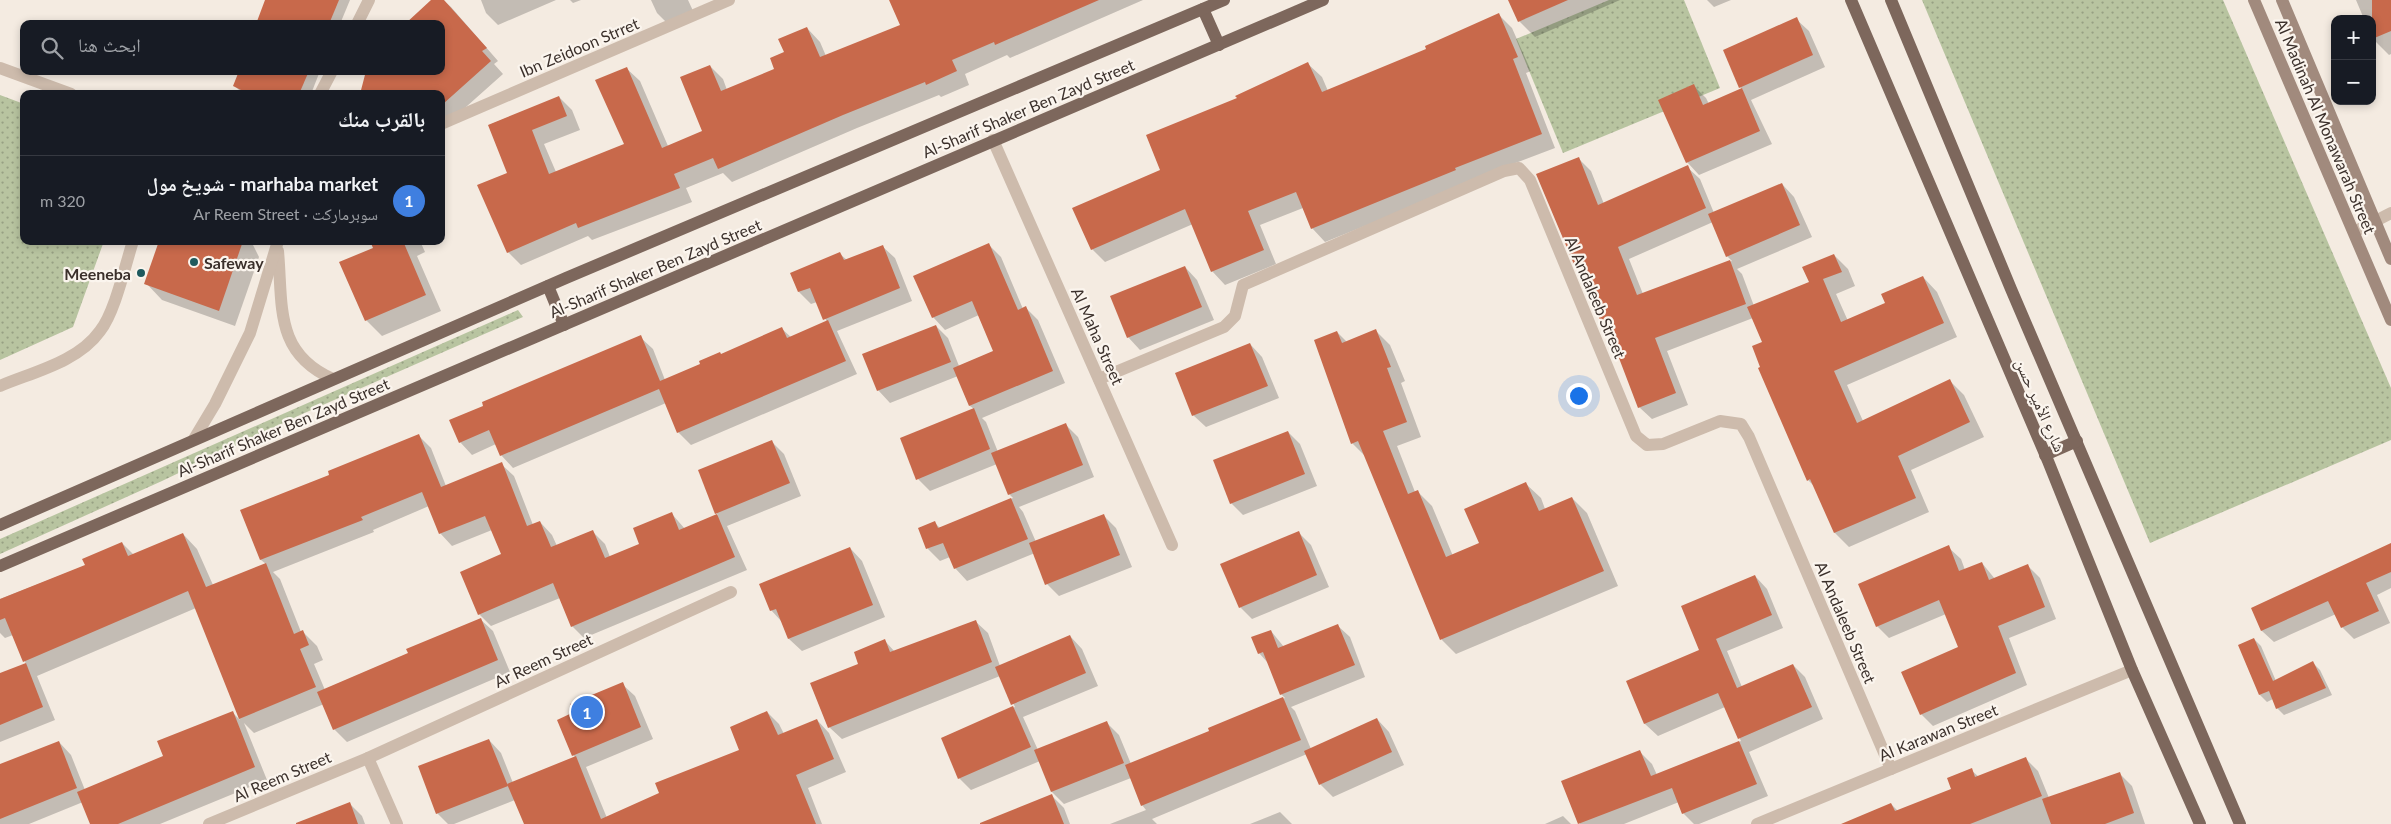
<!DOCTYPE html>
<html lang="ar">
<meta charset="utf-8">
<style>
:root{--surface:#171b24;--page:#20242c;--text:#f1f3f6;--muted:#9ea1a6;--line:#363941;--accent:#db2777}
body{margin:0;font-family:Lato,"Noto Naskh Arabic",sans-serif;background:var(--page);color:var(--text);direction:rtl}
.controls{position:absolute;right:15px;top:15px;display:grid;overflow:hidden;border-radius:10px;box-shadow:0 2px 8px #0003}
.controls button{width:45px;height:45px;display:grid;place-items:center;padding:0;border:0;border-bottom:1px solid var(--line);background:var(--surface);color:var(--text);font:25px sans-serif}
.you{position:absolute;left:1578px;top:395px;width:18px;height:18px;margin:-12px;border:4px solid #fff;border-radius:50%;background:#1a73e8;box-shadow:0 0 0 8px #1a73e833}
.badge{display:grid;place-items:center;width:32px;height:32px;border-radius:50%;background:var(--accent);color:#fff;font-size:16px;font-weight:700}
.pin{position:absolute;translate:-50% -50%;border:2px solid #fff;box-shadow:0 1px 5px #0006}
.list{margin:0;padding:0;list-style:none}
h2{display:flex;justify-content:space-between;align-items:center;height:65px;margin:0;padding:0 20px;font-size:21px}
h2 small{font-size:16px;font-weight:400;color:var(--muted)}
.list li{display:grid;grid-template-columns:32px 1fr auto;gap:15px;align-items:center;box-sizing:border-box;height:90px;padding:0 20px;border-top:1px solid var(--line)}
.list b{display:block;font-size:19px;white-space:nowrap}
.list p{margin:0;font-size:16px;white-space:nowrap;color:var(--muted)}
.list em{font-size:16px;font-style:normal;color:var(--muted)}
.icon{flex:none;width:28px;height:28px;fill:none;stroke:currentColor;stroke-width:2;stroke-linecap:round;stroke-linejoin:round}
.map{position:relative;flex:none;width:2391px;height:824px;overflow:hidden;direction:ltr}
.search{position:absolute;background:var(--surface);box-shadow:0 2px 8px #0003;left:20px;top:20px;width:425px;height:55px;display:flex;align-items:center;gap:12px;box-sizing:border-box;padding:0 18px;border-radius:10px;color:var(--muted);font-size:19px}
.panel{position:absolute;background:var(--surface);box-shadow:0 2px 8px #0003;left:20px;top:90px;width:425px;height:155px;border-radius:10px;direction:rtl}
.map>svg:first-child{display:block}
.park{fill:url(#park-dots)}
.shadow{fill:#0003;fill-rule:evenodd}
.building{fill:#c8694b}
.lines{fill:none;stroke-linecap:round;stroke-linejoin:round}
.minor{stroke:#cdbbac;stroke-width:12}
.secondary{stroke:#a18a7d;stroke-width:12}
.primary{stroke:#7d675c;stroke-width:12}
.poi-dot{fill:#1f5a5e;stroke:#fbf5ee;stroke-width:2}
.labels{text-anchor:middle;dominant-baseline:central;stroke-width:4.5;stroke-linejoin:round;paint-order:stroke}
.street-label{font-size:16px;fill:#3b302b;stroke:#fbf5ee}
.poi-label{font-size:16px;font-weight:bold;fill:#3b302b;stroke:#fbf5ee;text-anchor:start}
</style>
<div class="map">
<svg width="2391" height="824" viewBox="0 0 2391 824">
<defs>
<pattern id="park-dots" width="8" height="8" patternUnits="userSpaceOnUse" patternTransform="scale(1.25)"><rect width="8" height="8" fill="#b8c4a0"/><path d="M2 2h.1M6 6h.1" fill="none" stroke="#97a083" stroke-width="1.8" stroke-linecap="round"/></pattern>
</defs>
<rect width="100%" height="100%" fill="#f4ebe1"/>
<g class="park">
<polygon points="1609,0 1684,0 1720,88 1563,153 1516,39"/>
<polygon points="1922,0 2223,0 2391,388 2391,440 2150,543"/>
<polygon points="0,95 24,104 24,241 104,241 73,327 0,360"/>
<polygon points="518,310 523,317 300,415 162,481 0,554 0,539"/>
</g>
<g class="shadow">
<polygon points="266,0 350,0 340,24 257,24"/>
<polygon points="433,0 443,0 451,7 498,61 494,64 503,74 448,123 441,126 441,24"/>
<polygon points="481,0 556,0 498,25 486,13"/>
<polygon points="570,0 581,0 573,3"/>
<polygon points="651,0 688,0 694,13 668,24 657,13"/>
<polygon points="891,0 1143,0 1010,58 1007,55 965,74 969,85 941,97 939,95 857,128 732,182 723,173 686,188 692,202 592,240 588,236 521,265 508,252 509,173 489,125 559,97 572,110 580,130 544,144 556,172 625,145 626,68 640,81 668,146 704,132 710,66 723,79 727,90 776,69 785,53 807,28 820,42 826,56 902,26"/>
<polygon points="1510,0 1620,0 1535,37 1519,21"/>
<polygon points="1707,0 1731,0 1714,7"/>
<polygon points="2356,0 2391,0 2391,54 2389,55 2373,39 2372,19 2364,19"/>
<polygon points="1499,15 1512,28 1531,71 1526,73 1555,148 1468,181 1469,184 1325,242 1312,228 1303,208 1260,225 1276,264 1225,285 1212,271 1193,224 1105,262 1092,249 1161,170 1238,99 1308,64 1322,77 1328,91 1428,50"/>
<polygon points="1796,19 1809,31 1825,67 1751,100 1772,144 1699,175 1687,162 1694,86 1706,98 1709,104 1743,90 1740,87"/>
<polygon points="240,71 320,71 311,94 243,94 235,86"/>
<path d="M 1578,158 L 1591,171 L 1604,204 L 1687,167 L 1700,179 L 1714,213 L 1782,184 L 1794,197 L 1812,237 L 1737,269 L 1742,274 L 1754,306 L 1810,283 L 1834,255 L 1848,269 L 1855,286 L 1836,294 L 1848,321 L 1887,304 L 1923,277 L 1937,292 L 1957,337 L 1847,385 L 1863,421 L 1950,381 L 1964,395 L 1984,437 L 1911,470 L 1929,512 L 1849,547 L 1835,533 L 1815,487 L 1808,480 L 1762,367 L 1763,343 L 1753,318 L 1667,351 L 1688,405 L 1652,419 L 1639,407 L 1610,332 L 1603,325 L 1590,291 L 1584,286 L 1537,175 ZM 1713,222 L 1727,256 L 1732,261 L 1643,294 L 1629,259 Z"/>
<polygon points="160,241 251,241 259,257 235,326 162,300 146,283"/>
<polygon points="371,241 420,241 425,252 417,256 441,311 382,336 366,320 374,248"/>
<polygon points="988,244 1001,257 1023,309 1026,308 1038,320 1065,383 982,418 986,422 998,452 1066,425 1078,437 1094,477 1019,507 1023,512 1036,542 1104,516 1116,528 1132,567 1059,596 1047,584 1035,553 967,581 955,568 950,557 940,561 928,549 919,529 934,522 940,528 1013,498 1009,494 997,464 930,491 918,479 974,409 970,406 958,376 890,403 878,390 936,326 948,338 959,366 995,351 979,315 945,330 933,317"/>
<polygon points="882,246 895,258 912,301 837,331 857,374 691,445 678,432 666,403 513,468 501,455 496,444 472,455 460,442 640,337 653,349 665,380 782,329 792,338 827,322 817,302 811,304 799,292 792,274 840,254 847,260"/>
<polygon points="1185,267 1197,280 1214,320 1140,350 1128,337"/>
<polygon points="1376,331 1390,345 1405,381 1401,383 1421,437 1397,446 1415,492 1417,491 1432,506 1453,556 1480,544 1526,484 1541,498 1545,509 1572,498 1587,513 1618,586 1456,654 1442,640 1366,457 1352,443 1337,332 1347,342"/>
<polygon points="1250,344 1262,357 1279,398 1206,427 1193,415"/>
<polygon points="1288,432 1300,444 1317,486 1243,515 1231,503"/>
<polygon points="418,435 431,448 446,486 501,464 514,476 533,525 540,522 552,535 557,546 592,531 605,544 610,557 641,544 672,514 685,529 718,515 716,513 772,442 784,454 801,496 727,526 747,570 584,638 572,626 560,598 491,626 479,614 503,555 492,530 452,546 440,533 429,506 373,530 374,532 273,572 280,579 301,632 303,632 317,646 323,660 314,664 325,690 410,654 480,619 493,631 510,672 347,742 334,729 324,704 254,733 244,723 267,780 160,824 92,824 83,802 29,824 0,824 0,766 59,742 71,755 85,790 165,756 232,712 240,720 196,608 37,676 55,720 0,742 0,674 26,664 13,635 5,638 0,633 0,599 87,565 122,543 134,555 183,534 197,549 213,585 266,564 261,560 242,511 331,476"/>
<polygon points="1299,533 1311,545 1329,587 1252,619 1240,607"/>
<polygon points="2391,545 2391,588 2377,595 2390,623 2354,639 2342,627 2336,614 2274,642 2262,631 2252,609"/>
<polygon points="1948,547 1961,559 1965,570 1982,563 1995,579 2028,566 2040,578 2056,619 2009,638 2027,685 1933,726 1921,714 1960,648 1946,614 1889,638 1877,626"/>
<polygon points="850,548 862,561 885,617 802,651 789,639 782,622 771,610"/>
<polygon points="1755,576 1767,589 1783,628 1727,651 1742,687 1793,665 1805,677 1823,719 1749,752 1768,796 1699,824 1694,824 1683,813 1679,802 1624,824 1580,824 1563,782 1640,752 1652,764 1657,775 1741,741 1725,707 1658,736 1645,724 1627,682 1701,651"/>
<polygon points="975,621 988,633 1000,666 1070,636 1082,649 1098,686 1023,717 1038,750 1107,723 1119,735 1131,764 1211,732 1210,729 1285,698 1281,694 1268,663 1259,653 1271,631 1284,647 1338,626 1350,637 1365,677 1291,707 1295,711 1311,749 1377,719 1389,732 1404,765 1333,797 1320,784 1307,754 1152,819 1157,824 1110,824 1146,810 1142,805 1131,778 1064,804 1052,792 1040,761 971,790 959,778 942,738 1015,707 1000,676 842,739 829,727 860,665 885,641 895,652"/>
<polygon points="2254,639 2261,646 2276,681 2313,663 2320,670 2332,695 2284,715 2277,708 2273,699 2267,702 2260,695 2239,645"/>
<polygon points="622,684 635,696 653,739 586,767 607,818 660,794 741,750 767,712 779,724 784,734 817,720 829,733 846,772 808,788 822,824 525,824 515,800 454,824 448,824 437,813 489,740 501,753 513,783 576,758 573,755 576,713"/>
<polygon points="2026,759 2038,771 2049,798 2119,773 2132,786 2145,824 1843,824 1891,804 1898,811 1952,790 1971,770 1979,777"/>
<polygon points="1052,796 1064,808 1070,824 981,824"/>
<polygon points="349,803 362,816 365,824 299,824"/>
<polygon points="1280,812 1292,824 1250,824"/>
<polygon points="1563,816 1571,824 1545,824"/>
</g>
<g class="building">
<polygon points="265,0 339,0 329,24 256,24"/>
<polygon points="431,0 444,0 487,48 482,51 491,61 443,104 441,94 360,94 366,71 441,71 441,24 405,24"/>
<polygon points="889,0 1099,0 995,45 994,42 952,60 957,71 926,85 925,82 843,115 718,169 713,158 674,174 680,188 578,228 576,223 507,253 477,185 507,173 488,125 559,96 567,116 532,130 549,174 624,144 595,80 627,67 662,148 702,131 680,77 710,65 721,91 774,69 770,58 784,52 778,39 807,27 820,57 900,25"/>
<polygon points="1508,0 1568,0 1518,22"/>
<polygon points="2372,0 2391,0 2391,31 2372,39"/>
<polygon points="1499,13 1518,57 1513,59 1542,134 1455,168 1456,170 1311,229 1296,192 1248,211 1264,250 1211,272 1185,209 1091,250 1072,208 1160,170 1146,135 1237,98 1235,96 1308,62 1322,92 1426,49 1425,46"/>
<polygon points="1797,17 1813,55 1739,88 1723,50"/>
<polygon points="239,71 309,71 299,94 249,94 233,86"/>
<polygon points="1694,84 1703,105 1742,88 1760,131 1686,163 1658,100"/>
<polygon points="1579,157 1598,205 1688,165 1706,208 1618,247 1637,295 1730,260 1746,304 1655,338 1676,393 1638,408 1606,324 1602,325 1586,285 1583,286 1536,174"/>
<polygon points="1782,183 1800,225 1726,257 1708,214"/>
<polygon points="159,241 243,241 219,311 144,284"/>
<polygon points="370,241 403,241 426,295 365,321 339,262 373,248"/>
<polygon points="989,243 1018,310 1026,306 1053,371 969,406 953,368 993,351 972,301 932,318 913,276"/>
<polygon points="883,245 900,288 823,320 810,288 798,292 790,273 840,252 844,260"/>
<polygon points="1834,254 1842,272 1823,279 1841,322 1885,303 1881,294 1923,276 1944,323 1834,371 1857,423 1950,379 1970,422 1898,456 1916,498 1834,533 1810,479 1807,481 1758,368 1760,367 1752,346 1762,342 1747,307 1809,282 1802,267"/>
<polygon points="1185,266 1202,307 1127,338 1110,296"/>
<polygon points="828,320 846,361 677,433 659,389 500,456 489,430 459,443 449,420 483,406 482,402 641,335 660,381 700,364 699,361 720,352 721,354 782,327 787,338"/>
<polygon points="936,325 951,362 877,391 862,354"/>
<polygon points="1376,329 1391,367 1387,368 1407,422 1383,431 1408,494 1418,490 1446,557 1479,543 1464,509 1526,482 1539,511 1572,497 1604,571 1440,640 1358,441 1351,444 1314,340 1337,331 1342,343"/>
<polygon points="1250,343 1268,386 1192,416 1175,373"/>
<polygon points="974,408 990,449 916,480 900,438"/>
<polygon points="1066,423 1083,465 1008,495 991,453"/>
<polygon points="1288,431 1305,474 1230,504 1213,460"/>
<polygon points="419,434 441,487 502,462 527,526 540,521 551,547 593,530 605,558 639,544 633,528 672,512 679,530 717,514 735,557 571,627 553,583 478,615 460,572 501,554 485,516 439,534 422,492 361,517 363,520 260,560 240,510 329,475 328,471"/>
<polygon points="772,440 790,483 715,514 698,470"/>
<polygon points="1011,498 1028,539 954,569 943,543 926,549 918,528 935,521 938,528"/>
<polygon points="1104,514 1120,555 1045,585 1029,543"/>
<polygon points="1299,531 1317,575 1239,608 1220,564"/>
<polygon points="183,533 206,587 266,563 294,634 303,630 309,645 300,649 316,687 239,719 188,591 23,662 5,618 0,620 0,599 85,565 82,559 122,542 128,556"/>
<polygon points="2391,543 2391,572 2366,583 2379,611 2341,628 2328,601 2261,631 2251,608"/>
<polygon points="1949,545 1959,571 1982,562 1989,580 2028,564 2045,607 1998,626 2016,673 1920,715 1901,672 1958,647 1939,600 1876,627 1858,584"/>
<polygon points="850,547 873,605 788,639 776,609 770,611 759,584"/>
<polygon points="1755,575 1772,615 1716,639 1737,688 1793,664 1812,707 1738,739 1718,693 1644,724 1626,681 1699,650 1681,606"/>
<polygon points="481,618 498,660 333,730 317,692 408,653 406,649"/>
<polygon points="976,620 992,662 828,728 810,683 858,664 854,652 885,639 890,652"/>
<polygon points="1338,624 1355,665 1280,695 1263,652 1258,654 1251,637 1271,630 1278,648"/>
<polygon points="1070,635 1086,673 1011,705 995,667"/>
<polygon points="2254,638 2273,681 2313,661 2326,688 2276,709 2269,691 2259,695 2238,645"/>
<polygon points="26,663 43,707 0,725 0,673"/>
<polygon points="623,682 641,727 572,756 557,720 574,712 570,704"/>
<polygon points="1283,697 1301,740 1141,806 1125,765 1209,731 1208,728"/>
<polygon points="1013,706 1031,747 958,779 941,738"/>
<polygon points="233,711 255,767 118,824 90,824 77,792 163,756 157,741"/>
<polygon points="767,711 778,735 817,719 834,759 796,775 816,824 524,824 507,784 576,756 601,819 659,793 655,783 739,750 730,727"/>
<polygon points="1377,718 1392,752 1319,785 1304,751"/>
<polygon points="1107,721 1124,763 1051,792 1034,750"/>
<polygon points="489,739 508,786 436,814 418,766"/>
<polygon points="59,741 77,788 0,819 0,764"/>
<polygon points="1739,741 1757,784 1682,814 1672,788 1578,824 1561,781 1640,750 1651,776"/>
<polygon points="2026,757 2042,796 1970,824 1841,824 1891,803 1895,811 1951,789 1947,778 1972,768 1975,777"/>
<polygon points="2120,772 2134,813 2105,824 2051,824 2042,799"/>
<polygon points="1052,794 1064,824 980,824 980,823"/>
<polygon points="350,802 358,824 296,824 296,823"/>
</g>
<g class="lines">
<g class="minor">
<polyline points="357,24 369,0"/>
<polyline points="0,68 71,94"/>
<polyline points="320,94 332,71"/>
<polyline points="441,124 729,0"/>
<polyline points="993,140 1172,545"/>
<polyline points="2354,232 2391,213"/>
<path d="M 278,251 C 283,306 274,353 333,379"/>
<polyline points="1099,379 1224,327 1235,316 1243,285 1504,171 1519,168 1530,180 1636,436 1647,445 1663,444 1720,421 1741,424 1749,437 1891,769"/>
<path d="M 0,386 C 33,372 78,362 100,331 C 115,312 125,266 133,241"/>
<polyline points="194,439 215,404 250,333 278,241"/>
<polyline points="368,758 397,824"/>
<polyline points="209,824 368,758 731,592"/>
<polyline points="1757,824 2132,670"/>
</g>
<g class="secondary">
<polyline points="2254,0 2391,320"/>
<polyline points="2282,0 2391,259"/>
</g>
<g class="primary">
<polyline points="1851,0 2048,461 2132,670 2200,824"/>
<polyline points="1891,0 2011,289 2240,824"/>
<polyline points="1203,9 1219,45"/>
<polyline points="548,286 564,325"/>
<polyline points="2045,455 2077,441"/>
<polyline points="0,525 566,278 1224,0"/>
<polyline points="0,566 1323,0"/>
</g>
</g>
<g class="poi-dot">
<circle cx="194" cy="262" r="5"/>
<circle cx="141" cy="273" r="5"/>
</g>
<g class="labels">
<g class="street-label">
<text transform="translate(579 47) rotate(-23)">Ibn Zeidoon Strret</text>
<text transform="translate(1028 108) rotate(-23)">Al-Sharif Shaker Ben Zayd Street</text>
<text transform="translate(2326 126) rotate(67)">Al Madinah Al Monawarah Street</text>
<text transform="translate(655 268) rotate(-23)">Al-Sharif Shaker Ben Zayd Street</text>
<text transform="translate(1596 297) rotate(67)">Al Andaleeb Street</text>
<text transform="translate(1098 336) rotate(66)">Al Maha Street</text>
<text transform="translate(2041 405) rotate(66)">شارع الأمير حسن</text>
<text transform="translate(283 427) rotate(-23)">Al-Sharif Shaker Ben Zayd Street</text>
<text transform="translate(1846 622) rotate(67)">Al Andaleeb Street</text>
<text transform="translate(543 660) rotate(-25)">Ar Reem Street</text>
<text transform="translate(1938 732) rotate(-22)">Al Karawan Street</text>
<text transform="translate(282 776) rotate(-23)">Al Reem Street</text>
</g>
<g class="poi-label">
<text x="204" y="262">Safeway</text>
<text x="131" y="273" text-anchor="end">Meeneba</text>
</g>
</g>
</svg>
<div class="controls">
<button>+</button>
<button>−</button>
</div>
<div class="you"></div>
<div class="pin badge" style="left:587px;top:712px;background:#3f7fe0">1</div>
<div class="search"><svg class="icon" aria-label="search" viewBox="0 0 24 24"><circle cx="10" cy="10" r="6"/><path d="M15 15l6 6"/></svg>ابحث هنا</div>
<section class="panel">
<h2>بالقرب منك<small></small></h2>
<ul class="list">
<li><span class="badge" style="background:#3f7fe0">1</span><div><b>marhaba market - شويخ مول</b><p>سوبرماركت · Ar Reem Street</p></div><em>320 m</em></li>
</ul>
</section>
</div>
